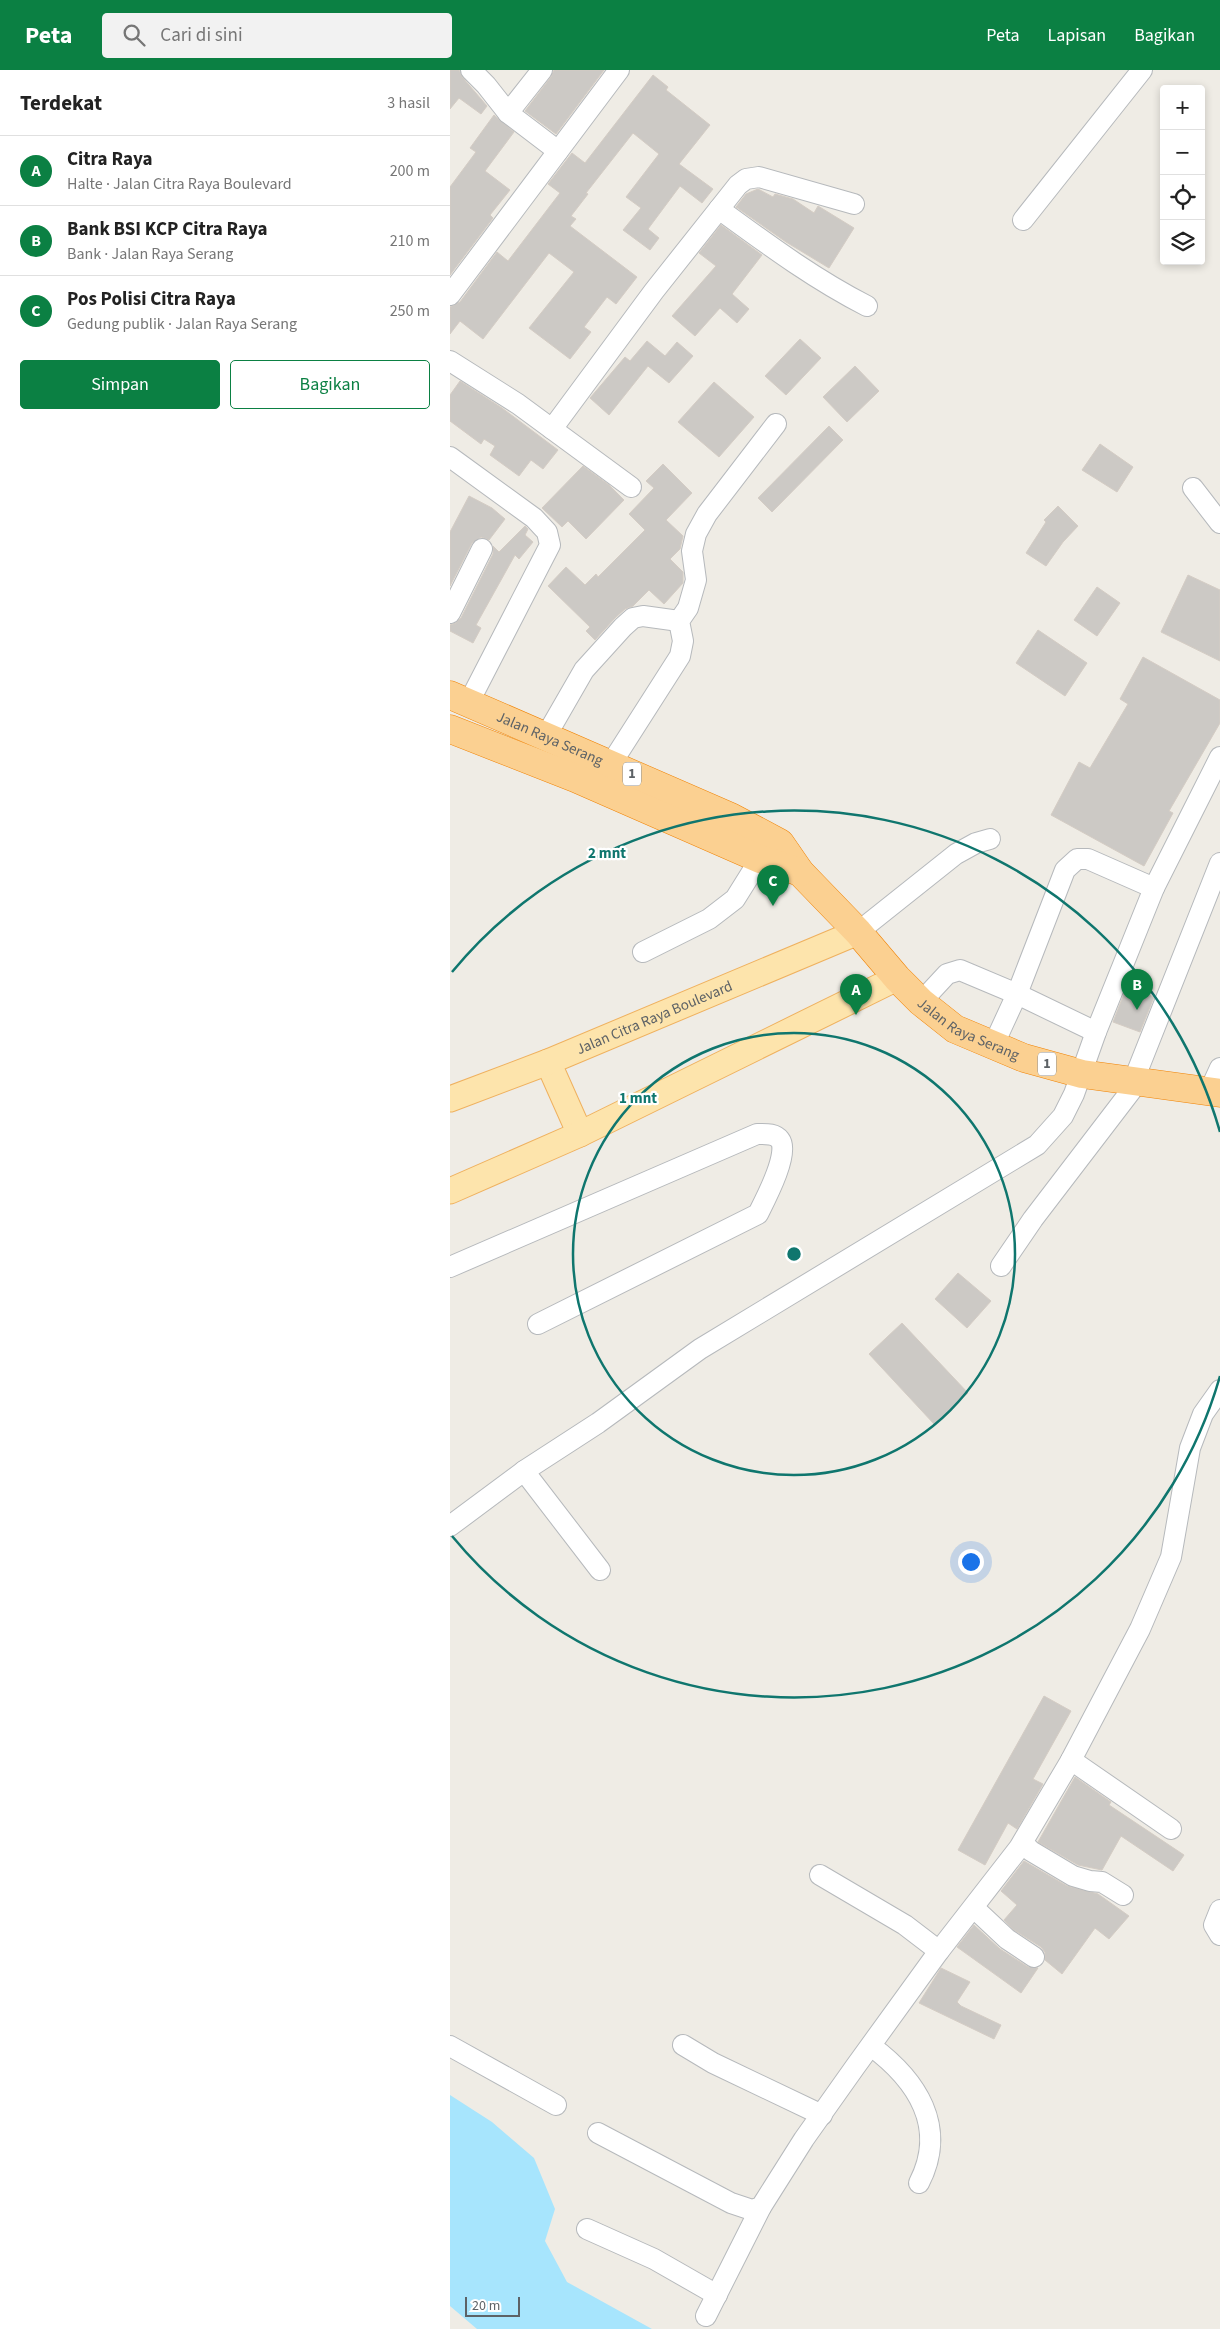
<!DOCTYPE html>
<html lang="id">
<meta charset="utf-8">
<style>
:root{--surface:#fff;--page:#f2f2f2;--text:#222;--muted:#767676;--line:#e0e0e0;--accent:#0b8043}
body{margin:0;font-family:"Source Sans 3",sans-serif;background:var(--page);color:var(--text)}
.controls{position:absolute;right:15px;top:15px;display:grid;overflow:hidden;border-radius:5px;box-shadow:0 2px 8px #0003}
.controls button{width:45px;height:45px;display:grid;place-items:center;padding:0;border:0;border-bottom:1px solid var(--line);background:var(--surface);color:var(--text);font:25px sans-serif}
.scale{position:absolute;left:15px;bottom:12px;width:55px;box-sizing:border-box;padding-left:5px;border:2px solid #5d6266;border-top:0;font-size:14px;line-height:18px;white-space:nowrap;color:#5d6266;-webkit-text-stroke:4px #fff;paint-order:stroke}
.you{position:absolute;left:520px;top:1491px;width:18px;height:18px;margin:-12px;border:4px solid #fff;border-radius:50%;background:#1a73e8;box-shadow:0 0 0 8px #1a73e833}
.badge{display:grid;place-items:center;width:32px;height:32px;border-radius:50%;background:var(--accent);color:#fff;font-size:16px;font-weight:700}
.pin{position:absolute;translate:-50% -41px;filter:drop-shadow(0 1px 2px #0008)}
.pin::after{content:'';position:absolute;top:26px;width:18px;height:15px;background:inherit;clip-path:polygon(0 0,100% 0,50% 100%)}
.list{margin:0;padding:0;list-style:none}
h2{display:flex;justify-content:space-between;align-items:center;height:65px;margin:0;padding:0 20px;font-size:21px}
h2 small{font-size:16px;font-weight:400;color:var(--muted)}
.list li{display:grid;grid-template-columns:32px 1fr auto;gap:15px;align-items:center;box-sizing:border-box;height:70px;padding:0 20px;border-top:1px solid var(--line)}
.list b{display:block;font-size:19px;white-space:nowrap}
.list p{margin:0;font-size:16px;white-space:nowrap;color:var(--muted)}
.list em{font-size:16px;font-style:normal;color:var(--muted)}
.actions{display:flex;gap:10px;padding:15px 20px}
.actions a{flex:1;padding:11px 0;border:1px solid var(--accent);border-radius:5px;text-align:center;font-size:18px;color:var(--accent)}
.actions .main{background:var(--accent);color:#fff}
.icon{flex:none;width:28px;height:28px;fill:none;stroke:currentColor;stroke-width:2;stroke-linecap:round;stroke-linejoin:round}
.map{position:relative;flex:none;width:770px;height:2259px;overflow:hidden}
header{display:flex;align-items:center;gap:30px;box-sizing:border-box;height:70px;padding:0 25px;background:var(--accent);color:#fff}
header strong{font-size:24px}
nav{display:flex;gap:28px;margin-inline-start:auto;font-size:18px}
.search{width:350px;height:45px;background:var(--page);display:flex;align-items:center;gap:12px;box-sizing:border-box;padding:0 18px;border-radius:5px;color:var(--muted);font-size:19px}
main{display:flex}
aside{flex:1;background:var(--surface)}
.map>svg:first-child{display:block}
.water{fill:#a7e5fd}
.building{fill:#ccc9c5;stroke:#d4ccc4}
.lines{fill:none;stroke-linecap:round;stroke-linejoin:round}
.minor-casing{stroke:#b6b9bc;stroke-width:22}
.major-casing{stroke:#efb15f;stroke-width:27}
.highway-casing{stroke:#f08305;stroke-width:29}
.minor{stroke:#fff;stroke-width:20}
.major{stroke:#fde4ac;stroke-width:25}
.highway{stroke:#fbd091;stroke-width:28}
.ring{fill:none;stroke:#0f766e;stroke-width:2.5}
.labels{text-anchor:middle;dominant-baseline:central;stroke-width:4.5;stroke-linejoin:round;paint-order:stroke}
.shield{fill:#fff;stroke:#8e9194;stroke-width:1}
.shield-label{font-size:14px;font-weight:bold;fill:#5d6266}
.street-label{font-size:15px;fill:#5d6266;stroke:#fff}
.centre{fill:#0f766e;stroke:#fff;stroke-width:2.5}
.ring-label{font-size:15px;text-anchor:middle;font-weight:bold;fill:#0f766e;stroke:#fff;stroke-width:4.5;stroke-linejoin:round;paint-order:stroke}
</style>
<header>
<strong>Peta</strong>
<div class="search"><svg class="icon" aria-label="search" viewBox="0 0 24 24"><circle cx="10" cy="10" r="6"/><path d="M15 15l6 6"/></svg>Cari di sini</div>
<nav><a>Peta</a><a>Lapisan</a><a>Bagikan</a></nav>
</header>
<main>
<aside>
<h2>Terdekat<small>3 hasil</small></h2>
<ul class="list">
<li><span class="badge">A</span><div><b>Citra Raya</b><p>Halte · Jalan Citra Raya Boulevard</p></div><em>200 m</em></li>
<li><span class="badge">B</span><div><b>Bank BSI KCP Citra Raya</b><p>Bank · Jalan Raya Serang</p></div><em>210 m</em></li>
<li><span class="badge">C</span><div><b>Pos Polisi Citra Raya</b><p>Gedung publik · Jalan Raya Serang</p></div><em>250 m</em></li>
</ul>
<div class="actions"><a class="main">Simpan</a><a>Bagikan</a></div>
</aside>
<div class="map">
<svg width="770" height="2259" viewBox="0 0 770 2259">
<rect width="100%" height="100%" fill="#efece5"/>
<polygon class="water" points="0,2025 42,2052 84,2088 105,2139 95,2171 117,2212 202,2259 27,2259 0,2236"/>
<g class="building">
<polygon points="0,0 9,0 13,8 37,36 31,44 9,28 0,39"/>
<polygon points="104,0 154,0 106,64 75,41 101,7"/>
<polygon points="203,5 218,17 216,20 260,55 229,94 263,119 252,133 230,116 198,159 209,168 200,180 173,160 191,138 176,127 209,84 183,63 136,123 138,124 121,146 126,149 120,156 187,207 166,234 157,227 134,257 141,262 120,289 79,258 124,202 99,183 33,269 10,251 0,264 0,237 10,232 47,182 58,191 110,123 98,114 122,83 135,93"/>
<polygon points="44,45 64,62 35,101 60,120 40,145 43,148 0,205 0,117 26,82 20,78"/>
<polygon points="308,119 323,127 325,124 343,129 364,143 368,136 404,158 379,198 336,172 286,137 296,124"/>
<polygon points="271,155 312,185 282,224 299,239 287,253 270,238 245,266 222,246 266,196 249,183"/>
<polygon points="350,269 371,288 336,325 315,306"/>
<polygon points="197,271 215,286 227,272 243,286 219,313 198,296 159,345 140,328 175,287 180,291"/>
<polygon points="405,296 429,321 397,352 373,327"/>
<polygon points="10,311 52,338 108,380 93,399 81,390 69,406 40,385 45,376 34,369 31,374 0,351 0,325"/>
<polygon points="264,312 304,347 269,387 228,352"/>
<polygon points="379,356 393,370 322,442 308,428"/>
<polygon points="650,374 683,397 667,422 632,400"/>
<polygon points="213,394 242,423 216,450 233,466 230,479 220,489 233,502 233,513 214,534 199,520 183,536 175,539 165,548 145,570 136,561 140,557 98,516 116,497 135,515 146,504 148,507 195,460 179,444 204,418 196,411"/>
<polygon points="133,396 159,415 174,430 136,469 118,451 112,457 92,438"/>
<polygon points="19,426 42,438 55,449 39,470 31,467 22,473 0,516 0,462"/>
<polygon points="608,436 628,456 613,472 596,496 576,483 596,452 594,450"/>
<polygon points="75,456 78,459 75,465 83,472 69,489 65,485 26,555 31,558 23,573 0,561 0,555 6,553 11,548 43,484 43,476 49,482"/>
<polygon points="738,505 770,520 770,591 711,562"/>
<polygon points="647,517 670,533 647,566 624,550"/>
<polygon points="588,560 637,593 615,626 566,593"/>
<polygon points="693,587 770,630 770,653 719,741 723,743 694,796 601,745 629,692 640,698 678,634 670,629"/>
<polygon points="677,916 704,927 690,962 663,952"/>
<polygon points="508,1203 541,1231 517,1258 485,1229"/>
<polygon points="452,1253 518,1323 484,1354 419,1284"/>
<polygon points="594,1626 621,1641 583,1709 593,1714 567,1759 558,1753 535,1795 508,1780"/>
<polygon points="625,1707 661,1732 659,1735 734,1785 723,1801 671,1766 652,1800 628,1795 588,1772"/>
<polygon points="574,1791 617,1816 648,1824 679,1846 659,1869 645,1858 612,1904 595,1890 595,1882 591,1877 564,1860 554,1850 567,1835 551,1821"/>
<polygon points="524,1855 550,1879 578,1897 588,1898 571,1923 507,1877"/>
<polygon points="491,1898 520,1912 507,1932 511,1936 551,1955 544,1969 469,1933"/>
</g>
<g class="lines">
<defs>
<g id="minor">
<polyline points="21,0 36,15 58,43 108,81"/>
<polyline points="58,43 92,0"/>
<path d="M 269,139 C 317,174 364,209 417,236"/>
<polyline points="573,150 692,0"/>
<polyline points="0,225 169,0"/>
<polyline points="0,291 68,334 102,359 204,221 288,115 296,109 309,107 404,134"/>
<polyline points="102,359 181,417"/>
<polyline points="0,387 84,448 97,462 100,475 19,632"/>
<polyline points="743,418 770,453"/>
<polyline points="0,543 32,479"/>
<polyline points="96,666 134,600 173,557 183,548 193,546 229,551"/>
<polyline points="161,694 230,586 233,571 229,551 238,538 246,510 242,481 246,464 257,444 326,354"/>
<polyline points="408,862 506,784 526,773 540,769"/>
<polyline points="193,882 259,849 285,829 310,789"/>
<polyline points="471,932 497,904 510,900 567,924 646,962"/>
<polyline points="543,976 567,924 615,800 627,789 638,789 704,818"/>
<polyline points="683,1012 770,793"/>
<polyline points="759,1022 770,998"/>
<polyline points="551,1196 583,1149 687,1013"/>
<path d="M 0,1197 L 307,1064 C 315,1064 325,1063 330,1070 C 340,1083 315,1130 308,1144 L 88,1254"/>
<polyline points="74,1401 150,1500"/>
<polyline points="0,1456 74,1401 148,1353 250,1279 587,1075 613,1046 624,1024 646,962 704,818 770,687"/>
<polyline points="621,1690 721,1759"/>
<polyline points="573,1773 581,1781 623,1806 640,1811 652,1812 673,1825"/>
<polyline points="370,1805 455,1855 489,1881"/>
<polyline points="524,1838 557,1869 584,1887"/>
<polyline points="770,1840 764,1855 770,1865"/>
<polyline points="233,1975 263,1993 372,2045"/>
<polyline points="0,1976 106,2035"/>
<path d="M 421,1976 C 467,2010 498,2057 469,2113"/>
<polyline points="148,2063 281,2133 302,2140 311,2137 354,2069 405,1997 489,1881 569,1778 621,1690 690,1559 721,1487 740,1378 753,1344 770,1320"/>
<polyline points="137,2159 204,2189 267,2225"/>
<polyline points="256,2246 311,2137"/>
</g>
<g id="major">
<polyline points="98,992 130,1064"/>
<path id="s1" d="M 0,1029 L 98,992 L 408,862"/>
<polyline points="0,1121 130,1064 447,908"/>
</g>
<g id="highway">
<path id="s2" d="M 0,625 L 281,747 L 330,773 L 350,802 L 408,862 L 447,908 L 471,932 L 505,959 L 574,988 L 632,1004 L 770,1023"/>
<polyline points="0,659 125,708 310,789 350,802"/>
</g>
</defs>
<use href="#minor" class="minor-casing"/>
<use href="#major" class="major-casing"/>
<use href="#highway" class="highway-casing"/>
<use href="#minor" class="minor"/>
<use href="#major" class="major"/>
<use href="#highway" class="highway"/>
</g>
<g class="ring">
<circle cx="344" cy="1184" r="221"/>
<path d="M770 1306A443 443 0 0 1 2 1466M2 902A443 443 0 0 1 770 1062"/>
</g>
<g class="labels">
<g class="shield">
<rect x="173" y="692.5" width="18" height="23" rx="4"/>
<rect x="588" y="982.5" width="18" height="23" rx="4"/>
</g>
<g class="shield-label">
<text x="182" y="704">1</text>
<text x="597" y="994">1</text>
</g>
<g class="street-label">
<text stroke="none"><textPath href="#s2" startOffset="109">Jalan Raya Serang</textPath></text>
<text stroke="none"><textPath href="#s1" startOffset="220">Jalan Citra Raya Boulevard</textPath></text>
<text stroke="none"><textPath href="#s2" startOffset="630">Jalan Raya Serang</textPath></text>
</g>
</g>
<circle cx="344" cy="1184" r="8" class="centre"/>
<g class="ring-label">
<text x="157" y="788">2 mnt</text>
<text x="188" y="1033">1 mnt</text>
</g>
</svg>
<div class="controls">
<button>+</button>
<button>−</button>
<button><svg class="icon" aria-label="locate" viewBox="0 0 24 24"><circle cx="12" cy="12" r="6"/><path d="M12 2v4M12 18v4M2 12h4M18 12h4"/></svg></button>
<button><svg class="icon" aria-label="layers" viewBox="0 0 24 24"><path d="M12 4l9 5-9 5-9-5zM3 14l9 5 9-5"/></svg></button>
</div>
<div class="scale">20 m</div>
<div class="you"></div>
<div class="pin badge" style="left:406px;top:945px">A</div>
<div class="pin badge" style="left:687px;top:940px">B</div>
<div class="pin badge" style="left:323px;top:836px">C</div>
</div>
</main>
